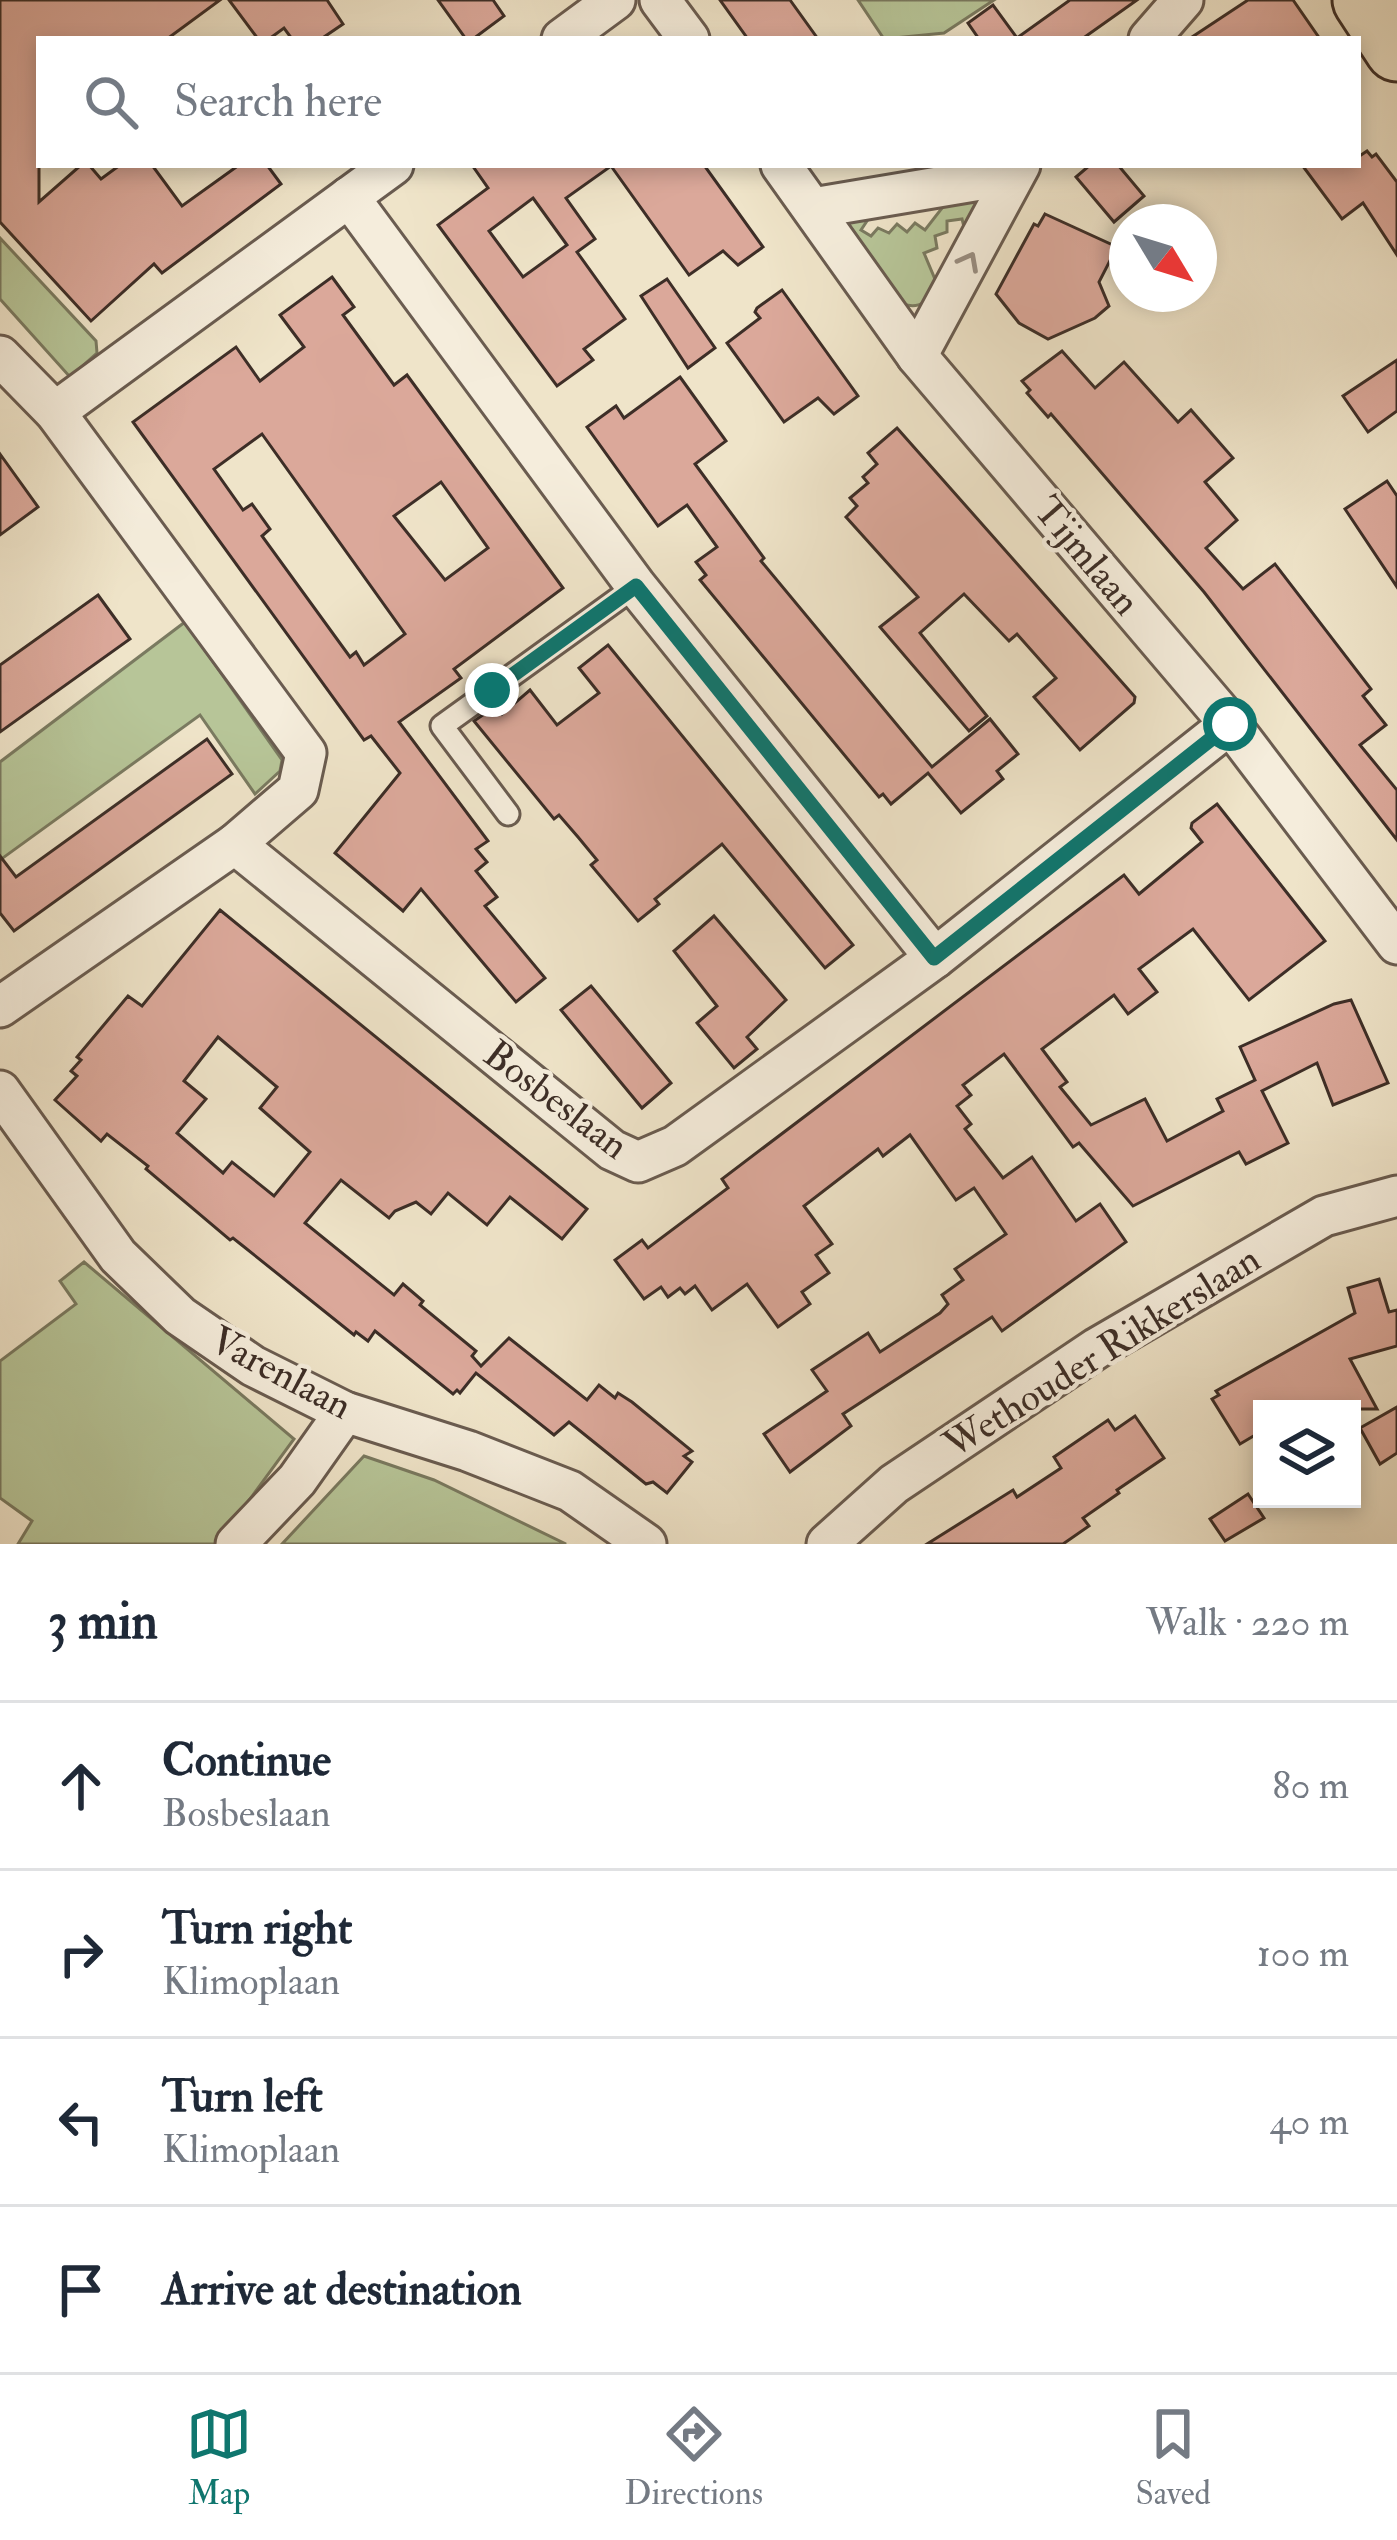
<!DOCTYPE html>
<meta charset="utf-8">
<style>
:root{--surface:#fff;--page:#f6f6f7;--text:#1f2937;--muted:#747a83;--line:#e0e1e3;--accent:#0f766e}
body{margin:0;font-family:"IM FELL Double Pica",serif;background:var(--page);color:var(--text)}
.controls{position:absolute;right:36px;bottom:36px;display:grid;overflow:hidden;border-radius:0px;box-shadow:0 6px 18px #0003}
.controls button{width:108px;height:108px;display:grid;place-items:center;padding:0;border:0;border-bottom:3px solid var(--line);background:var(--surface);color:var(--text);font:60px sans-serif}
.compass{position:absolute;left:1109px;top:204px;width:108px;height:108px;border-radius:50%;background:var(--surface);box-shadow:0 6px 18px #0003;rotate:128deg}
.stop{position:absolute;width:36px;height:36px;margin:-27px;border:9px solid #0f766e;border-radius:50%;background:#fff}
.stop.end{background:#0f766e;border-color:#fff;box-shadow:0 3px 12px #0008}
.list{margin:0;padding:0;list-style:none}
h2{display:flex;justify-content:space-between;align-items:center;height:156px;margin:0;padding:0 48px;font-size:51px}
h2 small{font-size:39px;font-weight:400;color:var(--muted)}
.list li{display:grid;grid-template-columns:78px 1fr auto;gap:36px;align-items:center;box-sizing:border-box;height:168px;padding:0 48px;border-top:3px solid var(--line)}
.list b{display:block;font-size:45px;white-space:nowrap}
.list p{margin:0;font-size:39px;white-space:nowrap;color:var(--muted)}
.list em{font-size:39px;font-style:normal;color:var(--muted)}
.icon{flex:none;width:66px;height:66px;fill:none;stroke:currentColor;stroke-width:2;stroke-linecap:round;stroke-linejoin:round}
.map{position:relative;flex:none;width:1397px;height:1544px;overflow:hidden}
.search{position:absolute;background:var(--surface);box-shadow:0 6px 18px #0003;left:36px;right:36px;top:36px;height:132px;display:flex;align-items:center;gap:30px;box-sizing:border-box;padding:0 42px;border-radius:0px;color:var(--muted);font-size:45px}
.sheet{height:828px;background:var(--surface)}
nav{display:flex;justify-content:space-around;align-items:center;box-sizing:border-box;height:168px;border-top:3px solid var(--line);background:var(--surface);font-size:33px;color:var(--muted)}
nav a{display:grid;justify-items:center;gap:6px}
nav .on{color:var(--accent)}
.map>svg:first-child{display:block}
.green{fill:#b7c598;stroke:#7a7a60;stroke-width:3}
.building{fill:#dba89a;stroke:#3d2e27;stroke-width:3;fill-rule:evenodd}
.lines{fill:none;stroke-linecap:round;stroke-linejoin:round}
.lane-casing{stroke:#6a5c50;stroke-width:27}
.street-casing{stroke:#6a5c50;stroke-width:45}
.primary-casing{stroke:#3d2e27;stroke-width:69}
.lane{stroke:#f5eddc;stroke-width:21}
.street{stroke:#f5eddc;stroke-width:39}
.primary{stroke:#efe4c9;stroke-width:63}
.oneway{stroke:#998e82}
.route{stroke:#0f766e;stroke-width:15}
.labels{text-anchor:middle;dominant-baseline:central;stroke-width:9;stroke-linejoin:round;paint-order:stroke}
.street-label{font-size:39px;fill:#3d2e27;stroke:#f5eddc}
</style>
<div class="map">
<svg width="1397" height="1544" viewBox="0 0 1397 1544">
<rect width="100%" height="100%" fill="#efe4c9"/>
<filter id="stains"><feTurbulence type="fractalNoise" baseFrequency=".00167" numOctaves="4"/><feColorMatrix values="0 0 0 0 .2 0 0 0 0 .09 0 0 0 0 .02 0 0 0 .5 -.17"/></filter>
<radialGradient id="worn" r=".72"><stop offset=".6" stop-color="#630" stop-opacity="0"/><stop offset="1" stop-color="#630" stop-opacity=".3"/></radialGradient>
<g class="green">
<polygon points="858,0 994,0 944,33 884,39"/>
<path d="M 987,188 L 967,239 L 962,219 L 947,221 L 947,232 L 935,236 L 937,248 L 924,253 L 937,284 C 929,300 921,310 903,304 L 847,222 L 852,214 L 875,209 L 861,230 L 871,236 L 878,228 L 889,233 L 897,224 L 907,232 L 915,223 L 925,230 L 949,199 Z"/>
<polygon points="0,238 96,341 97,353 70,377 0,299"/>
<polygon points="185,622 282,760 280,771 255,794 200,715 0,860 0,762"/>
<polygon points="84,1262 294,1439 217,1544 18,1544 32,1521 0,1498 0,1361 76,1304 60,1281"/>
<polygon points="364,1456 434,1480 566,1544 282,1544"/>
</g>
<g class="building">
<polygon points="0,0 220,0 167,39 39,39 39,202 81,165 89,165 101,179 120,165 152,165 182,206 239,165 267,165 281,184 162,273 154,264 91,321 0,222"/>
<polygon points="229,0 327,0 343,24 321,39 292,39 284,28 269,39 258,39"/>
<polygon points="438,0 493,0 504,16 473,39 466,39"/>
<polygon points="720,0 790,0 818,39 748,39"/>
<polygon points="1070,0 1137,0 1082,39 979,39 968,23 993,5 1017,38"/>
<polygon points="1248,0 1293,0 1320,39 1189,39"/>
<polygon points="1367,151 1372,157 1376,154 1397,182 1397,255 1363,203 1342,219 1302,165 1358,165 1358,157"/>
<path d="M 472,165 L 704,165 L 763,247 L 738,265 L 723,251 L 689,275 L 611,166 L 566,198 L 595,239 L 577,252 L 625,319 L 584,349 L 593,360 L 557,386 L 438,225 L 488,188 ZM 533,198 L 567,245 L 523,277 L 489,231 Z"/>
<polygon points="1090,165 1118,165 1144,196 1114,222 1076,177"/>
<polygon points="1045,214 1117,247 1099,282 1109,306 1095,318 1048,339 1019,323 996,294 1034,224 1038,226"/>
<path d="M 332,277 L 354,307 L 343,315 L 394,385 L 407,375 L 563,588 L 454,669 L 461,678 L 399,722 L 488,841 L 476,849 L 487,862 L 476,871 L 497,897 L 485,906 L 545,978 L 516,1002 L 421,889 L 403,911 L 335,853 L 400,773 L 371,736 L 364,740 L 133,422 L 236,347 L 260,381 L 304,347 L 280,315 ZM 262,434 L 405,634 L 364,665 L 356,652 L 350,657 L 262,536 L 270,529 L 252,504 L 243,510 L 214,469 ZM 441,482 L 488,548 L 445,580 L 394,516 Z"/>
<polygon points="667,279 715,348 688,368 641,296"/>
<polygon points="782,290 858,396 834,414 818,398 784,422 727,343 760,318 755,312 757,308"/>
<polygon points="1062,351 1095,388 1124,362 1178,422 1191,410 1233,458 1205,482 1237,520 1206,548 1243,589 1275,564 1371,689 1363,696 1386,725 1360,745 1397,790 1397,840 1204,592 1051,414 1048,417 1027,393 1030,390 1022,381"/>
<polygon points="1397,360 1397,411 1368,432 1343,396"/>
<polygon points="680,377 726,441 695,464 764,558 761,561 932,767 990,719 1018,754 997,771 1003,779 961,813 928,773 891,804 883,794 879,797 700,580 706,575 696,562 717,547 687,505 658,526 587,427 616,406 624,418"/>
<polygon points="897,428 1135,697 1134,703 1080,750 1034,697 1056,678 1017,634 1009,641 964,594 920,633 987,716 969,731 880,627 918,597 846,517 857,506 850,498 868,483 863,477 877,464 868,453"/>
<polygon points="0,454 38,507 0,535"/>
<polygon points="1387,481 1397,496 1397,587 1345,509"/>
<polygon points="98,595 130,639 0,732 0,665"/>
<polygon points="608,645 853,945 825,968 722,844 655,899 659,904 638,921 591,865 597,860 578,837 559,815 554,819 474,721 496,706 502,714 530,690 557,725 599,693 579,668"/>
<polygon points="207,739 232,774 14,931 0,913 0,856 16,877"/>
<polygon points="1217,804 1325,941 1249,1000 1193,929 1139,969 1157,992 1128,1014 1114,995 1042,1049 1067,1082 1060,1087 1091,1125 1145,1099 1167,1141 1223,1111 1217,1099 1255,1080 1240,1047 1334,1004 1351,1000 1388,1083 1333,1105 1317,1063 1262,1091 1288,1143 1246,1164 1239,1152 1133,1206 1079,1143 1073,1147 1004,1054 963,1085 971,1095 957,1106 971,1124 965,1129 1003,1178 1032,1157 1076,1221 1100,1204 1126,1242 1002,1331 992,1317 843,1414 851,1426 790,1472 764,1434 827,1391 812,1370 868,1333 880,1352 940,1313 948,1304 942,1295 963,1280 955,1269 1006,1234 974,1188 956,1200 910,1135 883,1156 878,1149 804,1206 832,1244 816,1255 829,1273 802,1292 810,1304 778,1327 747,1284 712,1310 695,1286 685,1294 680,1288 668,1297 661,1287 644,1299 615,1260 642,1240 648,1248 728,1188 722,1179 1124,875 1139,894 1202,842 1191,828 1192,823"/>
<path d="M 220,910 L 587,1209 L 562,1239 L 510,1197 L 487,1225 L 448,1193 L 431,1214 L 416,1202 L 395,1211 L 389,1218 L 341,1180 L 305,1223 L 394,1295 L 403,1284 L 423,1301 L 420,1305 L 476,1351 L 472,1356 L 481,1366 L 509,1338 L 587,1400 L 599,1385 L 615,1398 L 618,1393 L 632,1402 L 692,1451 L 684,1456 L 692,1462 L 667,1493 L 653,1482 L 646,1484 L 569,1422 L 554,1435 L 476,1373 L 460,1393 L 457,1390 L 453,1394 L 375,1331 L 368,1341 L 356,1332 L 354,1335 L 243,1246 L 233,1238 L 230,1240 L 146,1169 L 148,1166 L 107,1134 L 101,1141 L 55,1100 L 77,1076 L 71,1071 L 81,1060 L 77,1057 L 128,996 L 142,1006 ZM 218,1037 L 277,1087 L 260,1108 L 310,1152 L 274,1196 L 232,1162 L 223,1173 L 177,1133 L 206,1099 L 184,1081 Z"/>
<polygon points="714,916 786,1000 747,1037 757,1049 734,1068 697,1023 717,1006 674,951"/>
<polygon points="591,986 671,1083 642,1108 561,1010"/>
<polygon points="1379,1279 1389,1312 1397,1310 1397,1346 1350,1359 1377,1409 1262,1409 1262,1431 1240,1444 1212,1399 1219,1395 1216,1391 1355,1313 1348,1288"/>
<polygon points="1397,1407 1397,1453 1380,1464 1360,1428"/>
<polygon points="1135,1416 1164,1458 1117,1490 1119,1493 1083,1518 1089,1526 1063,1544 927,1544 1013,1490 1017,1497 1061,1468 1054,1457 1108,1420 1115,1430"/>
<polygon points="1248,1494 1264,1518 1225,1541 1210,1519"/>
</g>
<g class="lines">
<defs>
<polyline id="lane" points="508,814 442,726 636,586"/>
<g id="street">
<polyline points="660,0 689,39"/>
<polyline points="562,39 615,0"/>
<polyline points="1149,39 1183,0"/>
<polyline points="781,165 917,356 1230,724 1397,944"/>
<polyline points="349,197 636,586 935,958"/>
<polyline points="813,208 980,180 1000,165"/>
<polyline points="0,356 55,412 306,753 298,790 235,844"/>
<polyline points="917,356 1020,165"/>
<polyline points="55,412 393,165"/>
<polyline points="0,1007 235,844 612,1150 638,1162 675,1146 935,958 1230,724"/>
<polyline points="0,1091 118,1256 180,1316 253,1366 345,1412 468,1451 570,1491 646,1544"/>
<polyline points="236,1544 297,1480 345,1412"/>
<polyline points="827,1544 894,1484 1097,1348 1324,1216 1397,1196"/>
</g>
<polyline id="primary" points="1365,0 1397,49"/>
</defs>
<use href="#lane" class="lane-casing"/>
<use href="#street" class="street-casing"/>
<use href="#primary" class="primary-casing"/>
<use href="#lane" class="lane"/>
<use href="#street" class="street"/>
<use href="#primary" class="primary"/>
</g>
<defs><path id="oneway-chevron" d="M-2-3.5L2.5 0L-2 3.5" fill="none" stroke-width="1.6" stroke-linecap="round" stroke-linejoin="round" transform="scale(3)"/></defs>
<use class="oneway" href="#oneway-chevron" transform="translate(969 261) rotate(-62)"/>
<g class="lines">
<polyline class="route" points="492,690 636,586 934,958 1230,724"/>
</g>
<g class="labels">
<g class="street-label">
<text transform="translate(1087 556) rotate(50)">Tijmlaan</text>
<text transform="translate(556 1100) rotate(37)">Bosbeslaan</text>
<text transform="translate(1102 1352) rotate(-32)">Wethouder Rikkerslaan</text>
<text transform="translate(281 1373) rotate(28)">Varenlaan</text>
</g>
</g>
<rect width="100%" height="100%" filter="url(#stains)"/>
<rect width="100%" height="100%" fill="url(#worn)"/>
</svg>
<div class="controls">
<button><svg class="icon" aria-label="layers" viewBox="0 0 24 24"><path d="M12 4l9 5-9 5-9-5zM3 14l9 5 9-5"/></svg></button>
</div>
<svg class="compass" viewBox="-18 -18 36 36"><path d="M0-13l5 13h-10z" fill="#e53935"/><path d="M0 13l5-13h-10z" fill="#747a83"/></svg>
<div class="stop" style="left:1230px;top:724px"></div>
<div class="stop end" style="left:492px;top:690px"></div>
<div class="search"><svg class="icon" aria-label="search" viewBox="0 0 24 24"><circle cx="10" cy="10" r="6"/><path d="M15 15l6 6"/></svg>Search here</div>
</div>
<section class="sheet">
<h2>3 min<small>Walk · 220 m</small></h2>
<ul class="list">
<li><svg class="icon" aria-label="ahead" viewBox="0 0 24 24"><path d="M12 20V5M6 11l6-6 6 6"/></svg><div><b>Continue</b><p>Bosbeslaan</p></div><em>80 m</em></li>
<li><svg class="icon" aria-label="right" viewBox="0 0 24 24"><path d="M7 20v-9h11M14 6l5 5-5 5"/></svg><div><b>Turn right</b><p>Klimoplaan</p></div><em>100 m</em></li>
<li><svg class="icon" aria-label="left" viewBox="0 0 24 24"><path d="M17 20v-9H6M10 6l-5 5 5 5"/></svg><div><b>Turn left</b><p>Klimoplaan</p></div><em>40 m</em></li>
<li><svg class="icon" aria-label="arrive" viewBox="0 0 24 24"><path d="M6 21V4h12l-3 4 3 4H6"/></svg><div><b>Arrive at destination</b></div></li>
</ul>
</section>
<nav>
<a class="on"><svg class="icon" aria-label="map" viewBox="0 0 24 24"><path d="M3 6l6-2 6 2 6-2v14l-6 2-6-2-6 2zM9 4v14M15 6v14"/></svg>Map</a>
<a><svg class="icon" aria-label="directions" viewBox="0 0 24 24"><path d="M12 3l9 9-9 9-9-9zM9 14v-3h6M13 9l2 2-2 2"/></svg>Directions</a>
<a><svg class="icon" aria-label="saved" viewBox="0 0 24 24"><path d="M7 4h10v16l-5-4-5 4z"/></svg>Saved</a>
</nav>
